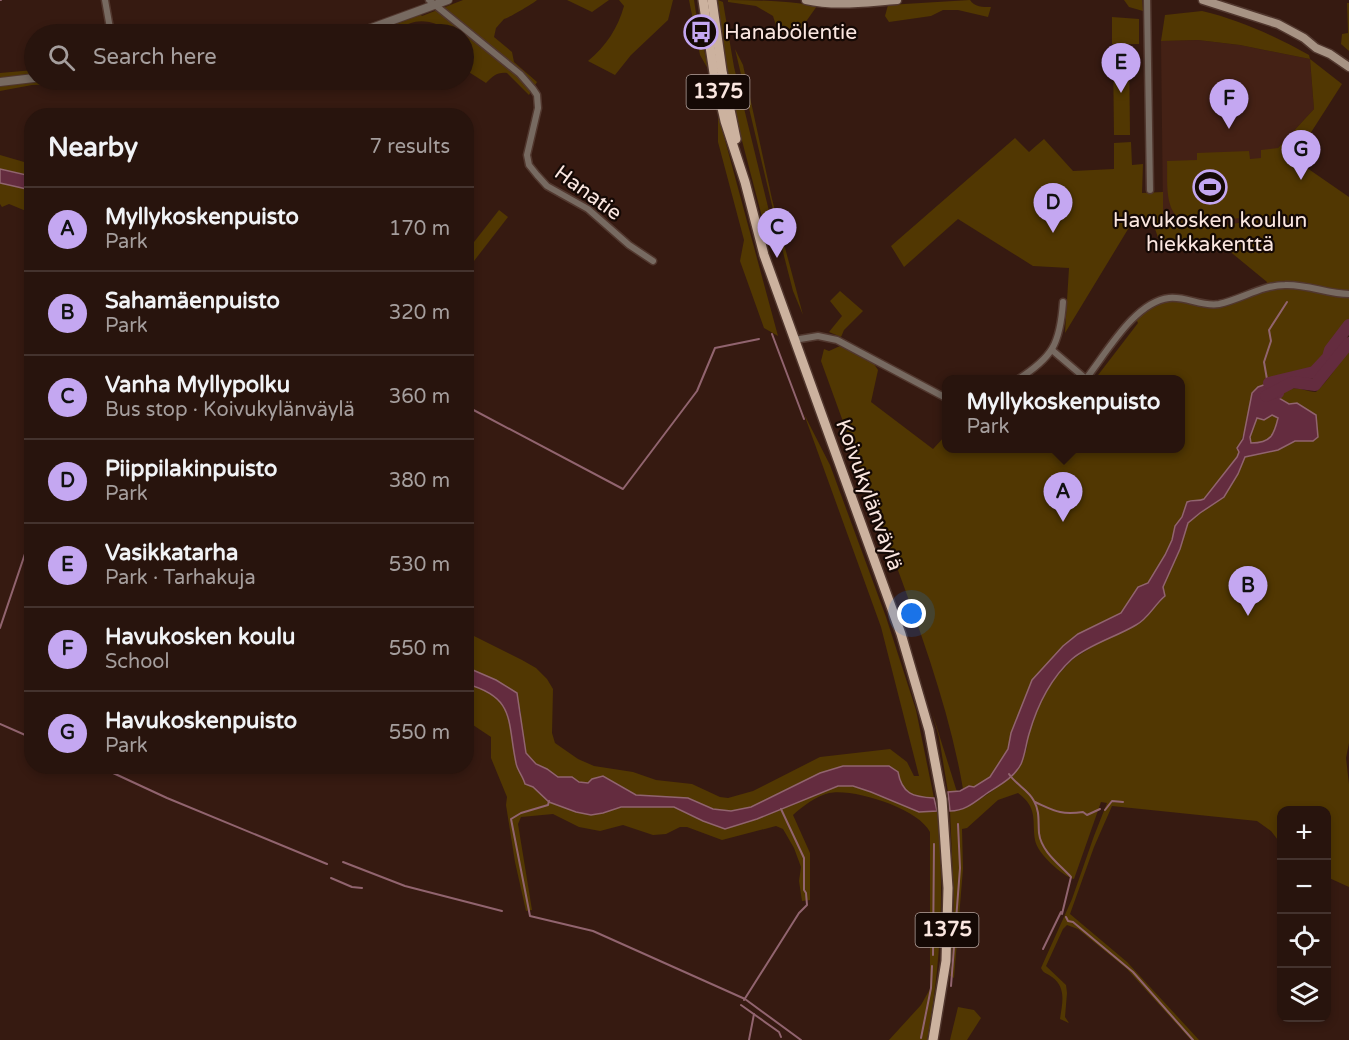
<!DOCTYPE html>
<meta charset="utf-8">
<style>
:root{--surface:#28140d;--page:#34211b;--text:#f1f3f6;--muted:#a59e9d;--line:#44332e;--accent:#c4a7f1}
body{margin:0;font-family:"Varela Round",sans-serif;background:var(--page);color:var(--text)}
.controls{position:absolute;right:18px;bottom:18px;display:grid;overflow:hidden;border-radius:12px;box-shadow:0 3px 9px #0003}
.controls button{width:54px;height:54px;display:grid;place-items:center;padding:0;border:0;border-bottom:2px solid var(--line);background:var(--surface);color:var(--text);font:30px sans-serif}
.you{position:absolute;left:912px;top:614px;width:21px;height:21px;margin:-15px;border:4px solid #fff;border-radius:50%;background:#1a73e8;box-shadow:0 0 0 9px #1a73e833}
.badge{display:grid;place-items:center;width:39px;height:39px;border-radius:50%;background:var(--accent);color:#111;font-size:20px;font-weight:700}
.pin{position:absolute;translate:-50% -50px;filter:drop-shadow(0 2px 3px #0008)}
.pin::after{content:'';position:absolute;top:32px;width:21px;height:18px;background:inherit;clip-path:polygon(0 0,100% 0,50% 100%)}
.popup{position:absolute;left:942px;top:375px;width:243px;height:78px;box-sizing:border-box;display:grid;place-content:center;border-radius:12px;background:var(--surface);filter:drop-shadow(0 2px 4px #0005);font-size:20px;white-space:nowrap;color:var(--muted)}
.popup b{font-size:22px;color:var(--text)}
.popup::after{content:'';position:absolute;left:50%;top:100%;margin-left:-12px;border:12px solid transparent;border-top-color:var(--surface)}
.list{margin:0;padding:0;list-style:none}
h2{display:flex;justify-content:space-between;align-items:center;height:78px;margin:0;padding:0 24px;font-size:26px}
h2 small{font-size:20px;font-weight:400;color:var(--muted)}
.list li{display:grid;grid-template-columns:39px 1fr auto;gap:18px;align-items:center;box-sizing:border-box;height:84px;padding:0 24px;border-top:2px solid var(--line)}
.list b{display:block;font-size:22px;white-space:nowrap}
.list p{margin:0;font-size:20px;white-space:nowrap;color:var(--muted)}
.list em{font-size:20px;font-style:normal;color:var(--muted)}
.icon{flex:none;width:33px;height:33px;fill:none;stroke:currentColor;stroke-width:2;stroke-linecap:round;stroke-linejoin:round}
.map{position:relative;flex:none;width:1349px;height:1040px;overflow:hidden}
.search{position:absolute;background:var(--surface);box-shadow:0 3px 9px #0003;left:24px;top:24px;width:450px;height:66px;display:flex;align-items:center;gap:15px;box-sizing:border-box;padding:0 21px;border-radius:33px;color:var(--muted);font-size:22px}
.panel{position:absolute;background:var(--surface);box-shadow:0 3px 9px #0003;left:24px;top:108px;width:450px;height:666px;border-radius:24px}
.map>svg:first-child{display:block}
.built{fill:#442115}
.green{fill:#513702}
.water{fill:#642c3f;stroke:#91646f;stroke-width:1.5;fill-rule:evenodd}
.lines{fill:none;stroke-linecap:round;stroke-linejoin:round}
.stream{stroke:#91646f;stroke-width:2}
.river{stroke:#642c3f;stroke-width:12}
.minor-casing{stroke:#51372e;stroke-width:9}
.tertiary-casing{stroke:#51372e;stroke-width:10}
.secondary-casing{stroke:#51372e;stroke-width:11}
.primary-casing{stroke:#51372e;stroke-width:12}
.minor{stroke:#776a61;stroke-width:6}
.tertiary{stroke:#776a61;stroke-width:8}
.secondary{stroke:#a79384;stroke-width:8}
.primary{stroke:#ccb29f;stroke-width:9}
.labels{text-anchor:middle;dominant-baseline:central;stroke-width:4.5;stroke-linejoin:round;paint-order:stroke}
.shield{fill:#150905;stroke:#b5a49e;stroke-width:1.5}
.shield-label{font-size:20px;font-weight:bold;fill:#fae6e0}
.poi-label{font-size:21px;fill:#fae6e0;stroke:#150905;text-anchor:start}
.street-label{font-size:21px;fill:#fae6e0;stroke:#150905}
</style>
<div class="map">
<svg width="1349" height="1040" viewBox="0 0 1349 1040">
<rect width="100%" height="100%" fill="#361a11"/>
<polygon class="built" points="1198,40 1240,45 1310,59 1314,109 1278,148 1278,215 1222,226 1200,226 1179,222 1163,213 1161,41"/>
<g class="green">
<path d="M 463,0 L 537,0 C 534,3 507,19 504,19 L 496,28 L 494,37 L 512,52 L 514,62 L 537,82 L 529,95 L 507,73 C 497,72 493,76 486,83 L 464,69 L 464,34 L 442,34 L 439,25 C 407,13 404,34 377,34 L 391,25 L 420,14 L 422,16 Z"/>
<polygon points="567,0 609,0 592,12"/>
<path d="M 619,0 L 673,0 L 668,20 L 631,55 L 615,75 L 588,61 C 606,46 618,28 624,6 Z"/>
<path d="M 689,0 L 694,0 C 697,24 704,45 708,69 L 700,55 Z"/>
<polygon points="718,0 723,2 734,67 778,248 773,251 767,236 735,114 725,62"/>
<path d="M 728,0 C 758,0 787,1 817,6 L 800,30 L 777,29 L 773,16 L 756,6 L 728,2 Z"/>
<path d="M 970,0 C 974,7 983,7 991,7 L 988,17 L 958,10 L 943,10 L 931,16 L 889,22 L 885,16 L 888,5 Z"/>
<polygon points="1124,0 1142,0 1143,11 1129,7"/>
<polygon points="1347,3 1349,3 1349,51 1341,44 1342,34 1348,33"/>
<path d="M 1202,11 C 1240,20 1275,36 1309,55 L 1310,59 L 1342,84 L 1294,159 L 1349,197 L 1349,325 L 1330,350 L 1328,357 L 1314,372 L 1258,387 C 1252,404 1246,434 1237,448 L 1239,452 L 1237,457 L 1204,499 C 1198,501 1193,499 1187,502 L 1182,517 L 1175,526 L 1172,540 L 1165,555 L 1148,583 L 1138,587 L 1121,613 L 1078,634 L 1063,646 L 1032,680 L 1011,733 L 1008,749 L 990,777 L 974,788 L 969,786 L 963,789 C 950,712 922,636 895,562 C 870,495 845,428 821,361 L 824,349 L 829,351 L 840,346 L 874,364 L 878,370 L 871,402 L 933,449 L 946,435 L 946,448 L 1180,448 L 1180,380 L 1095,379 L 1138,323 L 1136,319 L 1146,309 L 1167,300 L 1180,300 L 1209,307 L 1264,289 L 1267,282 L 1216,240 L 1161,246 L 1154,226 L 1136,216 L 1065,333 L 1069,268 L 1033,266 L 958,219 L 904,267 L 891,246 L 1015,138 L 1029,152 L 1044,139 L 1073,171 L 1114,169 L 1114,143 L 1131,142 L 1132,165 L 1143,164 L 1142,193 L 1163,192 L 1163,213 C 1201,235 1231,224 1271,216 L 1185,222 C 1163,213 1168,180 1167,161 L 1197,160 L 1197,153 L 1249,151 L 1250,159 L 1261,158 L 1261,150 L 1278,148 L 1314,109 L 1310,59 L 1240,45 L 1198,40 L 1161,41 L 1165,15 Z"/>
<polygon points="1112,17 1139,19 1139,44 1112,44"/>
<polygon points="735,49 743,65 772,199 803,315 793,291 784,256"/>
<polygon points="1113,50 1129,50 1130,135 1114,135"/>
<polygon points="34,70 34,80 233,80 32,85 0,91 0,73"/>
<polygon points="718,114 778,336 764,328 740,261 744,240 718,142"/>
<polygon points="0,155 31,164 31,176 0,169"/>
<polygon points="0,183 31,190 31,213 9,204 2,207 0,204"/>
<polygon points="499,210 508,217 467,270 467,251"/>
<polygon points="840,291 863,311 844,330 841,337 829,332 842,316 830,301"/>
<path d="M 1349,351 L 1349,743 L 1346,758 L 1349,784 L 1349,887 L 1327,877 L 1326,810 L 1282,810 L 1281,844 L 1271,831 L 1257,821 L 1112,806 L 1094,847 L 1070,914 L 1127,962 L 1199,1040 L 1191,1040 L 1127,969 L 1078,929 L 1067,925 L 1063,929 L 1046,966 L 1066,985 L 1067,993 L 1065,1017 L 1069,1023 L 1060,1019 C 1062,1004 1067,988 1052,977 C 1047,973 1044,974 1041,968 L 1072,899 L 1094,836 L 1107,803 L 1101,802 L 1074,879 C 1062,876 1037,853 1035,840 C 1032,819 1038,808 1018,793 L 998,800 L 967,828 L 962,829 L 963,869 L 954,978 L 950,976 L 954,900 L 950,811 L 955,811 L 976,802 L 1001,785 L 1017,770 L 1027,748 L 1028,735 L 1041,701 L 1055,678 L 1073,659 L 1154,608 L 1165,596 L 1163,587 L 1180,549 L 1188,523 L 1200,513 L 1224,497 L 1238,474 L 1245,457 L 1278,450 L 1295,441 L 1313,441 L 1318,437 L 1315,415 L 1297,403 L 1289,404 L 1276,397 L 1281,396 C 1293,382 1301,391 1316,392 C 1329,380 1337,365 1349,351 Z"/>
<path d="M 804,414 L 830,465 L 886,617 L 916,710 L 934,798 C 913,797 902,794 898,772 L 889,766 L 843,766 L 820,773 L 751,807 L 731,811 L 713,809 L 688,798 L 636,795 L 603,776 L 588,783 L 579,782 L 572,777 L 558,777 L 547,769 L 536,765 L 526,753 L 520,720 L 521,711 L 518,705 L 496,680 L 467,667 L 466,632 L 522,660 L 536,668 L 547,679 L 553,689 L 552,733 L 555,743 L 578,759 L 594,766 L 633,772 L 656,780 L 692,784 L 720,797 L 728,798 L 753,791 L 820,757 L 890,749 L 907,762 L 914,776 L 919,776 L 881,627 Z"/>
<path d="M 1272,415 L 1278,417 C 1274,435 1271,443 1251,443 L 1250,437 L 1257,417 Z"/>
<path d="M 466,684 L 485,689 L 498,699 L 507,713 L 528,785 L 533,787 L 549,802 L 576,812 L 591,815 L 621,807 L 674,807 L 725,829 L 757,819 L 838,786 L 853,786 L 871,792 L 919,811 L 937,811 C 945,887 941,965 927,1040 L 889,1040 L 921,1005 L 930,989 L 930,832 C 918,808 853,788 829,793 C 816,796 803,806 793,815 L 810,853 L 810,900 L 802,901 L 799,881 L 801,867 L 794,848 L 783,829 L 776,826 L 722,840 L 687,827 L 680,827 L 666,834 L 653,835 L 623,825 L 600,831 L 579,827 L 553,814 L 521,817 L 518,824 L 532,910 L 526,911 L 515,862 L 506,805 L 507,797 L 491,758 L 491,737 L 467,721 Z"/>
<polygon points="932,712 957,792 948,792 939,737"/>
<polygon points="958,1007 974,1010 981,1018 967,1040 950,1040"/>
</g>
<g class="water">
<polygon points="0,169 31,176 31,190 0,183"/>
<path d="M 1269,383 L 1279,388 L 1277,397 L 1289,404 L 1297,403 L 1316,415 L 1318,437 L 1313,441 L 1295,441 L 1278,450 L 1245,457 L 1238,474 L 1224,497 L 1200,513 L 1188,523 L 1180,549 L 1163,587 L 1165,596 C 1155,604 1148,619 1136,625 C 1116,637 1090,644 1072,659 C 1050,679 1037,706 1029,734 C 1026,744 1025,755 1021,764 C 1014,778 998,786 986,794 C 975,802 965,811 950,811 L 948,792 L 960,791 L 969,786 L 974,787 L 990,777 L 1008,749 L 1011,733 L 1032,680 L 1063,646 L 1078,634 L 1121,613 L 1138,587 L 1148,583 L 1165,555 L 1172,540 L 1175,526 L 1182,517 L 1187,502 C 1193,499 1198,502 1204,499 L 1237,457 L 1239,452 L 1237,448 L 1243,439 L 1252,393 L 1258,387 ZM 1272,415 L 1278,418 C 1274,435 1271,443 1251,443 L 1250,437 L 1257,418 L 1264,420 Z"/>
<path d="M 466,667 L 496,680 L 517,693 L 526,753 L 536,764 L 547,769 L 558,777 L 572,777 L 579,782 L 588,783 L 592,779 L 603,776 L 636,795 L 688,798 L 713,809 L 731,811 L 751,807 L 820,773 L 843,766 L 889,766 L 898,772 C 902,794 913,797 934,798 L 937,811 L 919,812 L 871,792 L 853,786 L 838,786 L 757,819 L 725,829 L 703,821 L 674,807 L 621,807 L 603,813 L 591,815 L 576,812 L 549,802 L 533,787 L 525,784 C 523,776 517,770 516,763 C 507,721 516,698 467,684 Z"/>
</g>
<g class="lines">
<g class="stream">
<polyline points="0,0 1,0"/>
<polyline points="772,334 804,419"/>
<polyline points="1268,385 1264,362 1271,341 1269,330 1287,302"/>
<polyline points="466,406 623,489 697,391 715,348 759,339"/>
<polyline points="0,628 32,533"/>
<polyline points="0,724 32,738"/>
<polyline points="98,766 167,798 327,864"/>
<path d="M 1009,774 C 1016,785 1029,790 1034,801 C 1040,812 1038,821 1039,833 C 1041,851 1059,864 1071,877 L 1062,914"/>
<polyline points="549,801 548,805 521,813 511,819 530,916 593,931 745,999 801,1040"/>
<path d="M 1035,802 C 1055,811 1060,815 1083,812 L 1087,815 L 1100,809"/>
<polyline points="1105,810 1112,801 1123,802"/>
<polyline points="343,862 405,886 502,911"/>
<polyline points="331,878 352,887 362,888"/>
<polyline points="1066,917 1068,921 1073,922 1133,972 1193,1040"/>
<polyline points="1043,949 1061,912"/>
<polyline points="933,955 934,844"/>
<polyline points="951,986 960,868 958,824"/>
<polyline points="744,1000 799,913 807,905 806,893 804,890 804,858 781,809"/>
<polyline points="741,1005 779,1032 781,1037"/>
<polyline points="921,1038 931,988 932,966"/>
<polyline points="749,1040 754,1014"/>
</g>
<g class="river">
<polyline points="1278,393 1279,388 1269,383 1314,372 1328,357 1330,350 1349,325"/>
<polyline points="1266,396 1293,382 1315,385 1349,343"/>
</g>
<defs>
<g id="minor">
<polyline points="105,0 111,34"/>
<polyline points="429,0 520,74 533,89 537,95 538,108 527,155 529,165 537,175 547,186 588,209 629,245 653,261"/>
<polyline points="1147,0 1150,190"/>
<polyline points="794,340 818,336 837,340 946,398"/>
<polyline points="1052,350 1086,379"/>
<path d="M 1017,380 C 1053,357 1060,344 1063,302"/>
<path d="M 1085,380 C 1106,354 1134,302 1169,298 C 1186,296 1202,307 1219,304 C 1242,299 1262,285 1285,285 C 1307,284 1328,294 1349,294"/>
</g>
<g id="tertiary">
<polyline points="355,34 448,0"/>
<polyline points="0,82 34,78"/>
</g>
<g id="secondary">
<path d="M 806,0 C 836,7 867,2 897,0"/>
<polyline points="1203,0 1278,24 1304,38 1316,48 1330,54 1349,67"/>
</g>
<g id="primary">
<polyline points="703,0 714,73 725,121 745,182 764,255 901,634 929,730 942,799 948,888 946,961 933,1040"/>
<polyline points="712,0 722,71 736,139"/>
</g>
</defs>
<use href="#minor" class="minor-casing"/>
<use href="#tertiary" class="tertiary-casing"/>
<use href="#secondary" class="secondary-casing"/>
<use href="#primary" class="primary-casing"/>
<use href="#minor" class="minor"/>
<use href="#tertiary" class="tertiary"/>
<use href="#secondary" class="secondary"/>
<use href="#primary" class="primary"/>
</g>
<defs>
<symbol id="bus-ring" viewBox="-11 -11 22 22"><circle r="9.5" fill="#150905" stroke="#c4a7f1" stroke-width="1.5"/><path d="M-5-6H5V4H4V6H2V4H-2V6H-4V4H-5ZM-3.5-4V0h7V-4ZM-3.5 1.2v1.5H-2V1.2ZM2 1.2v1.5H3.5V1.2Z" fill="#c4a7f1"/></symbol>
<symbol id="stadium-ring" viewBox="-11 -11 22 22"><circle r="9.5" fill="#150905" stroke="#c4a7f1" stroke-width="1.5"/><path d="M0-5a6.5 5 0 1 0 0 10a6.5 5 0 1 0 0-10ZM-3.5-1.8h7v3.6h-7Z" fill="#c4a7f1"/></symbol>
</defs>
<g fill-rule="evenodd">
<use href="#bus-ring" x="682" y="13" width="38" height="38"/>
<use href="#stadium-ring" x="1191" y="168" width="38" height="38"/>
</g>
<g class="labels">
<g class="shield">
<rect x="686.5" y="75" width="63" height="34" rx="4.5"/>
<rect x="915.5" y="913" width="63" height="34" rx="4.5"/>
</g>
<g class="shield-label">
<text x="718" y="92">1375</text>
<text x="947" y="930">1375</text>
</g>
<g class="poi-label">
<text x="724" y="32">Hanabölentie</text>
<text x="1210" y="220" text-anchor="middle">Havukosken koulun<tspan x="1210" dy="24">hiekkakenttä</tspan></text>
</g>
<g class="street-label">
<text transform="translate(588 193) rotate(36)">Hanatie</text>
<text transform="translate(869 495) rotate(70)">Koivukylänväylä</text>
</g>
</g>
</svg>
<div class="controls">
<button>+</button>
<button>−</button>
<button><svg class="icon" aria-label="locate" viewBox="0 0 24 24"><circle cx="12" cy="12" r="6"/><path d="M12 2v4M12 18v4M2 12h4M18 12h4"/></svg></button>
<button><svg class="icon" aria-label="layers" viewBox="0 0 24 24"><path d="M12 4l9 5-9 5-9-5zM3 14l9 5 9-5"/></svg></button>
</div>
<div class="you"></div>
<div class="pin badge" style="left:1063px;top:522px">A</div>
<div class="popup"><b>Myllykoskenpuisto</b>Park</div>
<div class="pin badge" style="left:1248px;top:616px">B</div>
<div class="pin badge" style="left:777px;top:258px">C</div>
<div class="pin badge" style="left:1053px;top:233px">D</div>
<div class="pin badge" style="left:1121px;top:93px">E</div>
<div class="pin badge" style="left:1229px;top:129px">F</div>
<div class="pin badge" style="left:1301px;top:180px">G</div>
<div class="search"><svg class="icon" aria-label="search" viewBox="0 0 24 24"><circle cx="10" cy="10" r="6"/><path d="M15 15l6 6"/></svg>Search here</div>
<section class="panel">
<h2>Nearby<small>7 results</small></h2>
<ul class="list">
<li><span class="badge">A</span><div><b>Myllykoskenpuisto</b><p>Park</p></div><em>170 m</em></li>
<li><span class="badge">B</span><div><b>Sahamäenpuisto</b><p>Park</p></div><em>320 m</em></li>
<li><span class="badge">C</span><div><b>Vanha Myllypolku</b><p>Bus stop · Koivukylänväylä</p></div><em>360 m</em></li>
<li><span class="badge">D</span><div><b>Piippilakinpuisto</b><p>Park</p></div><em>380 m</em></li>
<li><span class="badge">E</span><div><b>Vasikkatarha</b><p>Park · Tarhakuja</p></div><em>530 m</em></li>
<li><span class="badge">F</span><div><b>Havukosken koulu</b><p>School</p></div><em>550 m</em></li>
<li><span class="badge">G</span><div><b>Havukoskenpuisto</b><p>Park</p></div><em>550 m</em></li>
</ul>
</section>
</div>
